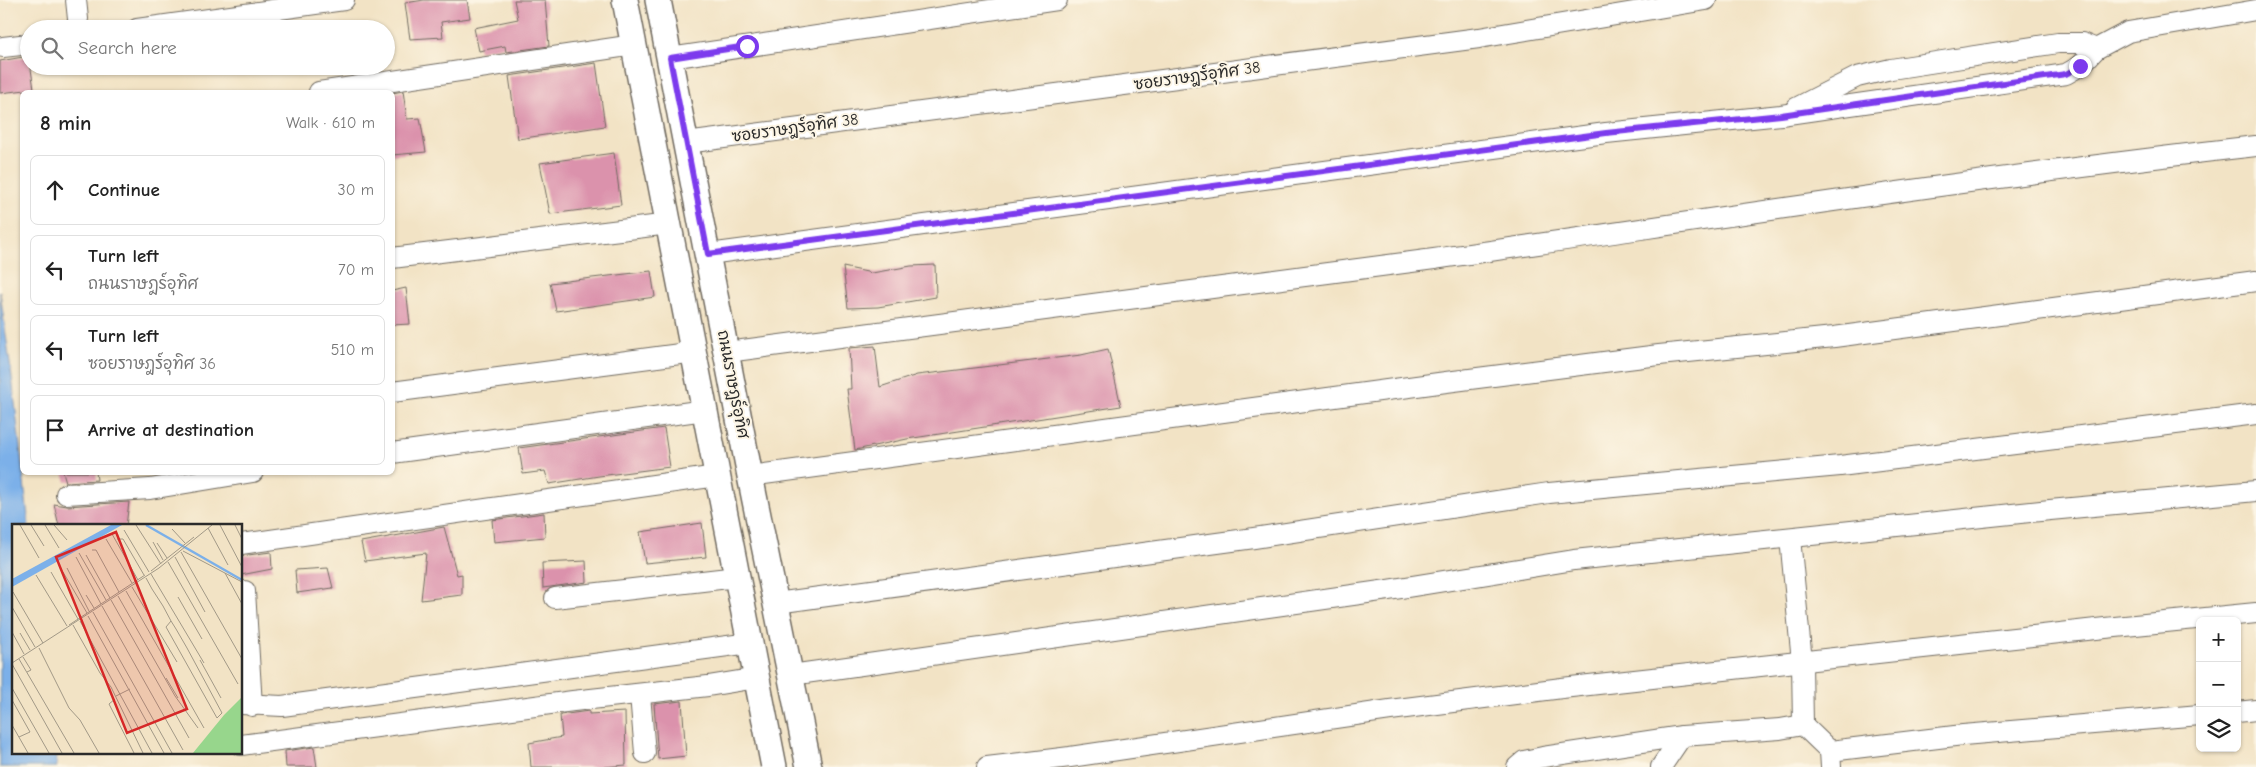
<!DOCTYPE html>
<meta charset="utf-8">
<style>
:root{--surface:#fff;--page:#f6f6f6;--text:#222;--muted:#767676;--line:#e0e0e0}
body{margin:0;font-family:"Comic Neue","Playpen Sans Thai",sans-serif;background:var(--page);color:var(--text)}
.controls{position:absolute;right:15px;bottom:15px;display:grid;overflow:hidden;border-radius:8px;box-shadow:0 1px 4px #0004}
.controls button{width:45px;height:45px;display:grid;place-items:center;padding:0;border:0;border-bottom:1px solid var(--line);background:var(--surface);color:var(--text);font:25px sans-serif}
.stop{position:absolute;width:15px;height:15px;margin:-11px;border:4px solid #7c3aed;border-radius:50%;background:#fff}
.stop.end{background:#7c3aed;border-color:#fff;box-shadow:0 1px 5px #0008}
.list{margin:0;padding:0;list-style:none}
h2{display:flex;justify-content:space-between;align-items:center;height:65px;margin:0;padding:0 20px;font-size:21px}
h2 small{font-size:16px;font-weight:400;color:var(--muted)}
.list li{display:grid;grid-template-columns:32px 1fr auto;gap:15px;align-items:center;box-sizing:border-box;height:70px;margin:0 10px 10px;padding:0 10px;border:1px solid var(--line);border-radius:8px}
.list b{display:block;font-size:19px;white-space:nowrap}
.list p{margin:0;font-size:16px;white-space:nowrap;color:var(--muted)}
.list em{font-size:16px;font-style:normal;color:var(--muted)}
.icon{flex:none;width:28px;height:28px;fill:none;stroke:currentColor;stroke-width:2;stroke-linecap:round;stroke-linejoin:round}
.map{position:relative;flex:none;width:2256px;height:767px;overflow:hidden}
.search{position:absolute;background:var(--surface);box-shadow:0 1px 4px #0004;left:20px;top:20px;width:375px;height:55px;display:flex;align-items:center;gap:12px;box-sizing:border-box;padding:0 18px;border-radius:28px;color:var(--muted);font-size:19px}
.panel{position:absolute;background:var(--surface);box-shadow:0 1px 4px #0004;left:20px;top:90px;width:375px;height:385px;border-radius:8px}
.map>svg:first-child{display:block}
.water{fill:#7cb0e9;stroke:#546e8a}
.building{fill:#db92ac}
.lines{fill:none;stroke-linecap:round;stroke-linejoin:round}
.minor-casing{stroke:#716b61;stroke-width:22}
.major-casing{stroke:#716b61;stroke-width:28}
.minor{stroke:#fff;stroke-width:20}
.major{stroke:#fff;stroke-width:25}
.route{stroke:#7c3aed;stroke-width:6}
.labels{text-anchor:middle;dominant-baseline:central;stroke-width:4;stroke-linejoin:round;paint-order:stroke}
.street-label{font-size:16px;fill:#2b2b2b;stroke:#fcf5e5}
.inset-river{fill:none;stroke:#7cb0e9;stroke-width:2.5}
.inset-road{fill:none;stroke:#a29987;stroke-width:1}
.view{fill:#d62828;fill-opacity:0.15;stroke:#d62828;stroke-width:2.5}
.inset-edge{fill:none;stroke:#2b2b2b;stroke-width:2.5}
</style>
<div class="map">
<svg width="2256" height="767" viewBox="0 0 2256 767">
<rect width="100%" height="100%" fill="#fcf5e5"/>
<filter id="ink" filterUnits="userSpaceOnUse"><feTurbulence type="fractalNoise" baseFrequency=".02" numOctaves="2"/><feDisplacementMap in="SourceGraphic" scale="10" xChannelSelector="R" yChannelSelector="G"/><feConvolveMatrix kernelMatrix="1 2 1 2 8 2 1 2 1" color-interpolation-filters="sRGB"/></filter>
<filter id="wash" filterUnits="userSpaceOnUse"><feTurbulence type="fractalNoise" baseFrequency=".0096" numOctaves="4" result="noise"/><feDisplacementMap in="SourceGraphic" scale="20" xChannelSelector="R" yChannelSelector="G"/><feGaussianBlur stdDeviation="1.12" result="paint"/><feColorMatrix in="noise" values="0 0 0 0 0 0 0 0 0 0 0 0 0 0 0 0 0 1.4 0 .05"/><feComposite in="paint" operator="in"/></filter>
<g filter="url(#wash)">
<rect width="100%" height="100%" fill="#f2e3c5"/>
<polygon class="water" points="0,292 13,385 29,526 14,526 14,753 55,753 57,767 0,767"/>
<g id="blocks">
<g class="building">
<polygon points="424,0 467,0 470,18 441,22 443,37 410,39 405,3"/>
<polygon points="514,0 545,0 549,46 506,52 505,46 479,51 474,28 518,19"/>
<polygon points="29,56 34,89 0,93 0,61"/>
<polygon points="596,63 605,126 518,139 509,76"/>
<polygon points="403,91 407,119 420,118 426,152 392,155 392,93"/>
<polygon points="614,153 621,205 550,214 540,163"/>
<polygon points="935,265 936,297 878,307 848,308 843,267 872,273 911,266"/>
<polygon points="651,271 655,297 556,311 550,283"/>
<polygon points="406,288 410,324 392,325 392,291"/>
<polygon points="875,346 880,387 917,375 1081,355 1108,349 1121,406 907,439 855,450 847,389 851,389 849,348"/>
<polygon points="664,428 670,467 599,476 549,484 545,471 523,474 519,448"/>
<polygon points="63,472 96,472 97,480 66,482"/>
<polygon points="129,502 126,526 59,526 54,504 67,506"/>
<polygon points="544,513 545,537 494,542 492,520"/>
<polygon points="702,523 706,557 645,563 640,532"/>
<polygon points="444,527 457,575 462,574 462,595 421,600 426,553 365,561 361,542"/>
<polygon points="271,552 272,569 241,575 241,556"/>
<polygon points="586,561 587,582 543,588 542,563"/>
<polygon points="328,568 333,588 297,593 295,570"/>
<polygon points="682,701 686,756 658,759 654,704"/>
<polygon points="589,711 589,714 625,712 626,765 604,767 531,767 529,743 562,737 560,715"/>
<polygon points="314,747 317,767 286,767 285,751"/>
</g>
</g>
</g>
<g filter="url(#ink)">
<use href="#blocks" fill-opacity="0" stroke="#716b61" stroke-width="1"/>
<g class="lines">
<defs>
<g id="minor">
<polyline points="76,0 78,19"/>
<polyline points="137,29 344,0"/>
<polyline points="3,47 29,44"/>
<polyline points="670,58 1057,0"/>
<polyline points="319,92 634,45"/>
<polyline points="1796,108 1857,77 1891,69 2058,43 2082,43 2096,49"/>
<polyline points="686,143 1479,38 1706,0"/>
<polyline points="709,254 1606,133 1781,115 2066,74 2080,66 2096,49 2128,32 2256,10"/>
<polyline points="392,258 669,224"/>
<path d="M 727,352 C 963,320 1199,292 1434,259 C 1708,220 1981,177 2256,146"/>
<polyline points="392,392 695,352"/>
<polyline points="392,453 705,410"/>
<polyline points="750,476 1446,382 1659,355 1834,337 2256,281"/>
<polyline points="66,494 150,489 253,472"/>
<polyline points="1790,538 1802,662 1803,725"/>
<polyline points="241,544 717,476"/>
<polyline points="245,591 252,706"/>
<polyline points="555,598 737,577"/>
<polyline points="776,603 1254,538 1549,493 1840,466 2256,414"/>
<polyline points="791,675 1388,590 1574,560 2050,510 2256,491"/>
<polyline points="640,695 645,753"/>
<polyline points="241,704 282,706 750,643"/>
<polyline points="2237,712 2256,710"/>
<polyline points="241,745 573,701 708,686 757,678"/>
<polyline points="1830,751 1963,735 2200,715"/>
<polyline points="987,767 1070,757 1390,710 1562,688 2105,628 2256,613"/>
<polyline points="1517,767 1524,761 1543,757 1682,736 1780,729 1803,725 1830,751 1831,767"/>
<polyline points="1661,767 1682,736"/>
</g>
<g id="major">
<polyline points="625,0 774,767"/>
<polyline points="658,0 750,476 809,767"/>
</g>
</defs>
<use href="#minor" class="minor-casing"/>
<use href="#major" class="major-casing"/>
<use href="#minor" class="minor"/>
<use href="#major" class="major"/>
</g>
</g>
<g class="lines" filter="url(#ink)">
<polyline class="route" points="747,46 670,58 708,254 1606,133 1781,115 2066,74 2080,66"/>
</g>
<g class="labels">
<g class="street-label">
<text transform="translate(1197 76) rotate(-8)">ซอยราษฎร์อุทิศ 38</text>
<text transform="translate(795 128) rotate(-8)">ซอยราษฎร์อุทิศ 38</text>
<text transform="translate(733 384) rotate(79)">ถนนราษฎร์อุทิศ</text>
</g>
</g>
<g transform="translate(12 524)">
<rect width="230" height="230" fill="#f2e3c5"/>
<path d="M 230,173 L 230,229 L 181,229 L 212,191 Z" fill="#97d68c"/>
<path d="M 99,1 L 110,1 L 0,63 L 0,55 Z" fill="#7cb0e9"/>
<path class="inset-river" d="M 134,1 L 230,56"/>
<path class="inset-road" d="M 8,1 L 27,34M 19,1 L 32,22M 33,1 L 47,24M 42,1 L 55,16M 124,1 L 149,40M 208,1 L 230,43M 223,1 L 230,15M 196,4 L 216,41M 160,5 L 173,19M 112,6 L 137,48M 100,10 L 126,56M 94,15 L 120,59M 105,15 L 111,15 L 132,51M 141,18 L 151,36M 145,19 L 155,34M 80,26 L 84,26 L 107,68M 171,27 L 230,58M 169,28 L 230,135M 67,29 L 94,76M 74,31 L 98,74M 64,33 L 89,80M 163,33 L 193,88M 156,38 L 226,160M 55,44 L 77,87M 139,47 L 182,13M 39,48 L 66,95M 51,48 L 75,89M 213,49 L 230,80M 139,50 L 192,139M 24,51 L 55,102M 134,54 L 140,65 L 151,82 L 159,97 L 164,105 L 175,124 L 210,189 L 205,194 L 154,103 L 159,97M 120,63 L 165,138M 114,67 L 192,204M 1,68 L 31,119M 74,71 L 82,84M 106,72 L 163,172 L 186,204M 166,73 L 190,115M 99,76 L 177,214M 90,82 L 171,226M 0,83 L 23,123M 81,88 L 160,229M 76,92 L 152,229M 68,97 L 140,229M 57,101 L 133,51M 61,101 L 88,149 L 99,163 L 131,229M 0,108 L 12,130M 8,109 L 18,126M 27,124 L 57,184 L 68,196 L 87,229M 11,133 L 19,146 L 15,148M 7,135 L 62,229M 188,136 L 209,174M 0,139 L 147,44 L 200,1M 0,140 L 50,229M 154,154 L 166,174M 0,164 L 37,229M 104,172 L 118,165M 103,175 L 97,180 L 122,229M 0,176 L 18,208 L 7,213M 0,201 L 16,229"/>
<path class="view" d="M 104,8 L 175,185 L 115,209 L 44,33 Z"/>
<rect width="230" height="230" class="inset-edge"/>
</g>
</svg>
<div class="controls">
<button>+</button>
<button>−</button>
<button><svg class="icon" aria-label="layers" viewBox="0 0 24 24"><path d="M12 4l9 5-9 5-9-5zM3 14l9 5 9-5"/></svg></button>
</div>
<div class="stop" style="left:747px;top:46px"></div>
<div class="stop end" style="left:2080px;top:66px"></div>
<div class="search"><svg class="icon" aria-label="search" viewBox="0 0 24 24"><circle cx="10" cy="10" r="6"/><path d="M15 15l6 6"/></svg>Search here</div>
<section class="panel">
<h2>8 min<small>Walk · 610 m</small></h2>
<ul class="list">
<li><svg class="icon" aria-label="ahead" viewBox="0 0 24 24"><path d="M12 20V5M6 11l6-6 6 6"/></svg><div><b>Continue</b></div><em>30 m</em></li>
<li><svg class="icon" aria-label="left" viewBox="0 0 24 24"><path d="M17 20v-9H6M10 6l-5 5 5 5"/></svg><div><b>Turn left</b><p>ถนนราษฎร์อุทิศ</p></div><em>70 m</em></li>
<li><svg class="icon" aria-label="left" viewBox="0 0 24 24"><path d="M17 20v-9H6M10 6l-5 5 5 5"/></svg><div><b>Turn left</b><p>ซอยราษฎร์อุทิศ 36</p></div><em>510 m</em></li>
<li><svg class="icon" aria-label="arrive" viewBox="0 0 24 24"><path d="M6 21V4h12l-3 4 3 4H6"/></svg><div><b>Arrive at destination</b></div></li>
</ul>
</section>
</div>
